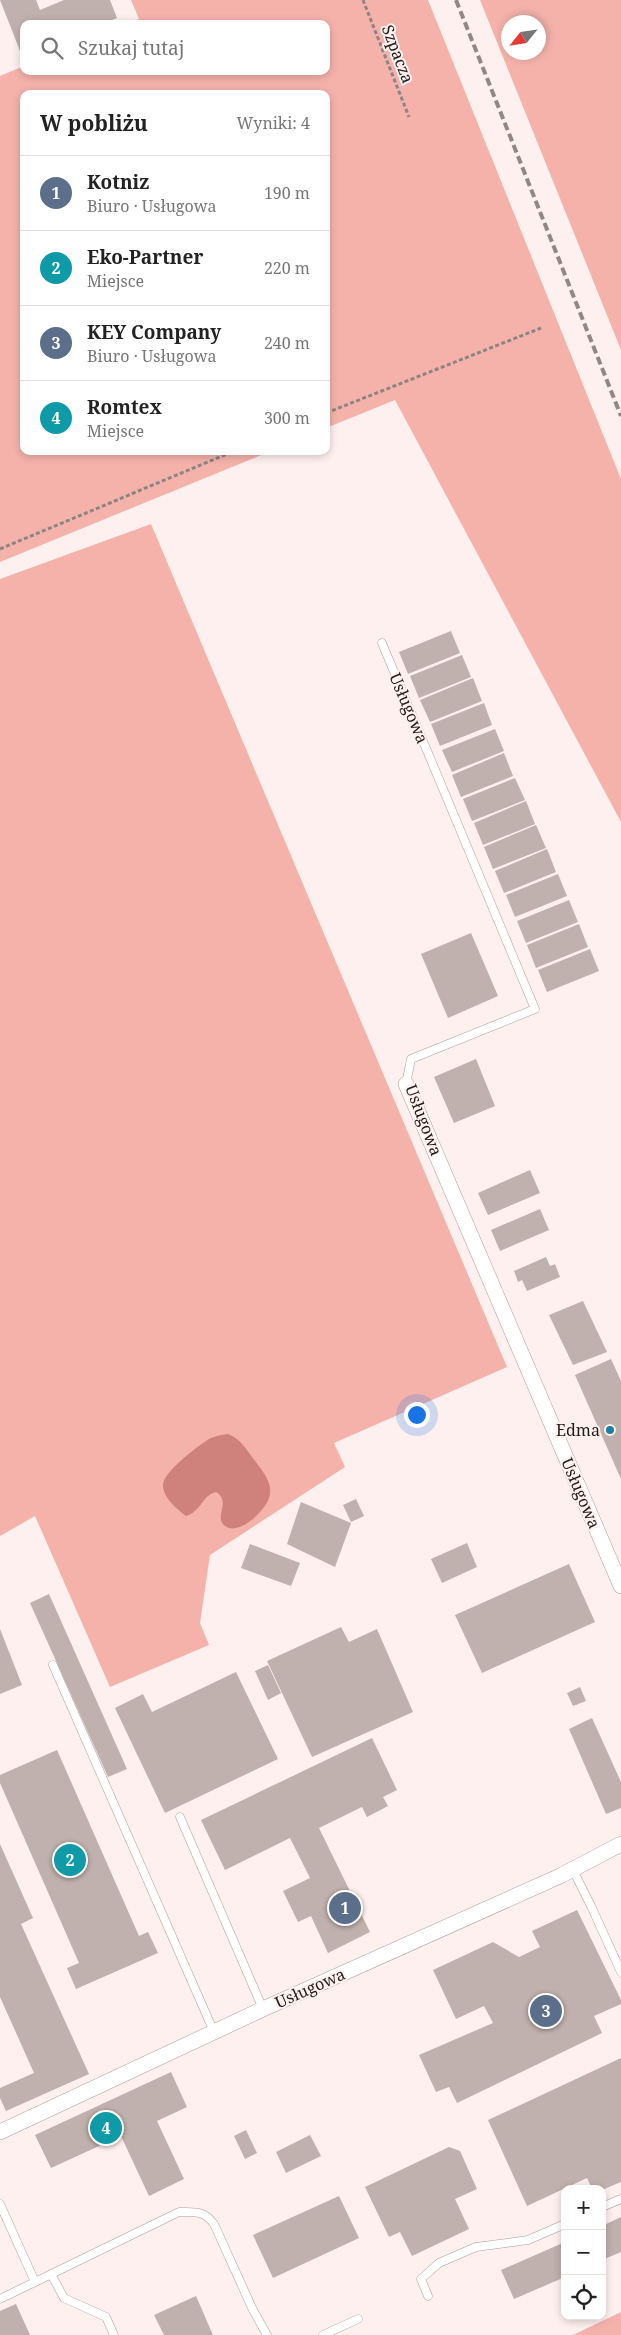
<!DOCTYPE html>
<html lang="pl">
<meta charset="utf-8">
<style>
:root{--surface:#fff;--page:#f2f2f2;--text:#222;--muted:#767676;--line:#e0e0e0;--accent:#1a7ea9}
body{margin:0;font-family:"Noto Serif",serif;background:var(--page);color:var(--text)}
.controls{position:absolute;right:15px;bottom:15px;display:grid;overflow:hidden;border-radius:10px;box-shadow:0 2px 8px #0003}
.controls button{width:45px;height:45px;display:grid;place-items:center;padding:0;border:0;border-bottom:1px solid var(--line);background:var(--surface);color:var(--text);font:25px sans-serif}
.compass{position:absolute;left:501px;top:15px;width:45px;height:45px;border-radius:50%;background:var(--surface);box-shadow:0 2px 8px #0003;rotate:240deg}
.you{position:absolute;left:416px;top:1414px;width:18px;height:18px;margin:-12px;border:4px solid #fff;border-radius:50%;background:#1a73e8;box-shadow:0 0 0 8px #1a73e833}
.badge{display:grid;place-items:center;width:32px;height:32px;border-radius:50%;background:var(--accent);color:#fff;font-size:16px;font-weight:700}
.pin{position:absolute;translate:-50% -50%;border:2px solid #fff;box-shadow:0 1px 5px #0006}
.list{margin:0;padding:0;list-style:none}
h2{display:flex;justify-content:space-between;align-items:center;height:65px;margin:0;padding:0 20px;font-size:21px}
h2 small{font-size:16px;font-weight:400;color:var(--muted)}
.list li{display:grid;grid-template-columns:32px 1fr auto;gap:15px;align-items:center;box-sizing:border-box;height:75px;padding:0 20px;border-top:1px solid var(--line)}
.list b{display:block;font-size:19px;white-space:nowrap}
.list p{margin:0;font-size:16px;white-space:nowrap;color:var(--muted)}
.list em{font-size:16px;font-style:normal;color:var(--muted)}
.icon{flex:none;width:28px;height:28px;fill:none;stroke:currentColor;stroke-width:2;stroke-linecap:round;stroke-linejoin:round}
.map{position:relative;flex:none;width:621px;height:2335px;overflow:hidden}
.search{position:absolute;background:var(--surface);box-shadow:0 2px 8px #0003;left:20px;top:20px;width:310px;height:55px;display:flex;align-items:center;gap:12px;box-sizing:border-box;padding:0 18px;border-radius:10px;color:var(--muted);font-size:19px}
.panel{position:absolute;background:var(--surface);box-shadow:0 2px 8px #0003;left:20px;top:90px;width:310px;height:365px;border-radius:10px}
.map>svg:first-child{display:block}
.green{fill:#f4b2ab;fill-rule:evenodd}
.water{fill:#ce827b}
.building{fill:#c0b0ae}
.lines{fill:none;stroke-linecap:round;stroke-linejoin:round}
.lane-casing{stroke:#ad9e9c;stroke-width:9}
.street-casing{stroke:#ad9e9c;stroke-width:16}
.path{stroke:#8d8482;stroke-width:3;stroke-dasharray:4 2.5;stroke-linecap:butt}
.lane{stroke:#fff;stroke-width:8}
.street{stroke:#fff;stroke-width:15}
.rail{stroke:#918886;stroke-width:4;stroke-dasharray:8 4;stroke-linecap:butt}
.poi-dot{fill:#1a7ea9;stroke:#fdf0ee;stroke-width:2}
.labels{text-anchor:middle;dominant-baseline:central;stroke-width:4;stroke-linejoin:round;paint-order:stroke}
.street-label{font-size:16px;fill:#211b1a;stroke:#fdf0ee}
.poi-label{font-size:16px;fill:#211b1a;stroke:#fdf0ee;text-anchor:end}
</style>
<div class="map">
<svg width="621" height="2335" viewBox="0 0 621 2335">
<rect width="100%" height="100%" fill="#fdf0ee"/>
<g class="green">
<polygon points="131,0 428,0 621,479 621,822 395,400 326,428 326,94 24,94 24,451 271,451 0,562 0,76 24,66 24,71 326,71 326,24 127,24 139,19"/>
<path d="M 480,0 L 621,0 L 621,350 ZM 508,22 L 538,22 L 538,52 L 508,52 Z"/>
<polygon points="151,524 507,1367 334,1443 345,1467 210,1555 200,1623 209,1645 110,1687 35,1516 0,1536 0,579"/>
<polygon points="621,2312 621,2335 573,2335"/>
</g>
<path class="water" d="M 228,1434 C 240,1439 245,1447 252,1457 C 260,1468 272,1480 270,1494 C 269,1508 239,1537 225,1526 C 213,1517 232,1502 216,1492 C 202,1495 202,1511 186,1516 C 177,1509 163,1498 163,1485 C 163,1472 198,1446 209,1439 C 215,1436 221,1435 228,1434 Z"/>
<g class="building">
<polygon points="0,0 36,0 40,10 64,0 110,0 117,18 102,24 24,24 22,56"/>
<polygon points="451,631 460,653 408,674 399,652"/>
<polygon points="462,655 471,677 419,698 410,676"/>
<polygon points="473,678 482,701 430,722 420,700"/>
<polygon points="484,703 492,725 440,746 431,724"/>
<polygon points="495,729 504,751 452,772 442,750"/>
<polygon points="504,753 513,776 461,797 452,775"/>
<polygon points="515,778 525,800 472,821 463,799"/>
<polygon points="526,801 535,824 483,845 474,823"/>
<polygon points="536,825 546,848 493,869 484,847"/>
<polygon points="547,849 556,872 504,893 495,871"/>
<polygon points="558,874 567,896 515,917 506,895"/>
<polygon points="569,900 578,922 526,943 517,921"/>
<polygon points="579,924 588,947 536,968 527,945"/>
<polygon points="471,933 498,996 448,1018 421,954"/>
<polygon points="590,949 599,971 547,992 538,970"/>
<polygon points="476,1059 495,1106 454,1123 434,1077"/>
<polygon points="530,1170 540,1193 488,1215 478,1193"/>
<polygon points="540,1209 549,1230 500,1251 491,1230"/>
<polygon points="546,1257 550,1266 555,1264 560,1277 527,1291 522,1280 518,1282 514,1271"/>
<polygon points="583,1301 607,1352 573,1365 549,1315"/>
<polygon points="611,1359 621,1381 621,1479 575,1375"/>
<polygon points="356,1499 364,1516 351,1522 343,1505"/>
<polygon points="301,1502 351,1523 335,1567 287,1544"/>
<polygon points="467,1543 477,1567 442,1583 431,1559"/>
<polygon points="250,1544 300,1563 291,1586 241,1568"/>
<polygon points="569,1564 595,1622 482,1673 455,1615"/>
<polygon points="49,1594 127,1769 108,1777 30,1603"/>
<polygon points="341,1627 349,1642 377,1629 413,1712 312,1757 267,1661"/>
<polygon points="0,1629 22,1685 0,1694"/>
<polygon points="268,1665 281,1693 268,1700 255,1671"/>
<polygon points="236,1672 278,1759 165,1813 115,1708 143,1694 152,1712"/>
<polygon points="580,1687 586,1701 573,1706 567,1693"/>
<polygon points="592,1718 621,1782 621,1808 606,1814 569,1729"/>
<polygon points="372,1738 397,1790 383,1797 388,1806 367,1817 362,1807 319,1828 370,1932 328,1953 311,1916 298,1922 283,1891 310,1878 290,1838 225,1870 201,1820"/>
<polygon points="57,1750 139,1936 148,1932 158,1953 76,1989 67,1968 79,1963 0,1783 0,1775"/>
<polygon points="0,1844 33,1918 21,1924 89,2074 6,2111 0,2098 0,2088 34,2073 0,1997"/>
<polygon points="577,1910 621,2000 621,2004 594,2016 602,2033 457,2103 449,2087 436,2092 419,2055 493,2023 484,2006 456,2019 433,1970 493,1942 519,1957 540,1947 532,1931"/>
<polygon points="621,2058 621,2182 602,2190 592,2189 587,2178 527,2206 488,2120"/>
<polygon points="171,2072 187,2107 157,2121 184,2179 149,2196 121,2136 51,2168 35,2135"/>
<polygon points="246,2130 257,2153 245,2159 234,2136"/>
<polygon points="310,2135 321,2156 286,2173 276,2152"/>
<polygon points="449,2147 460,2151 477,2189 455,2199 469,2229 412,2256 400,2232 389,2237 365,2187"/>
<polygon points="339,2196 359,2238 273,2278 253,2235"/>
<polygon points="621,2217 621,2252 602,2260 602,2226"/>
<polygon points="565,2242 565,2277 514,2299 501,2270"/>
<polygon points="196,2296 213,2335 164,2335 154,2315"/>
<polygon points="16,2304 30,2335 0,2335 0,2311"/>
</g>
<g class="lines">
<defs>
<g id="lane">
<polyline points="382,643 535,1009 411,1059 406,1084"/>
<polyline points="53,1665 214,2032"/>
<polyline points="180,1817 263,2009"/>
<polyline points="573,1870 592,1908 621,1972"/>
<polyline points="0,2204 35,2282"/>
<polyline points="602,2207 621,2199"/>
<polyline points="51,2274 64,2298 106,2317 114,2335"/>
<polyline points="428,2296 421,2279 439,2263 476,2247 528,2240 565,2224"/>
<path d="M 0,2299 L 179,2212 C 194,2212 204,2210 214,2224 L 253,2310 L 267,2335"/>
<polyline points="323,2335 358,2319"/>
</g>
<g id="street">
<polyline points="406,1084 621,1586"/>
<polyline points="0,2132 263,2009 560,1876 621,1844"/>
</g>
</defs>
<use href="#lane" class="lane-casing"/>
<use href="#street" class="street-casing"/>
<g class="path">
<polyline points="363,0 409,117"/>
<polyline points="326,413 541,328"/>
<polyline points="0,549 234,451"/>
</g>
<use href="#lane" class="lane"/>
<use href="#street" class="street"/>
<polyline class="rail" points="456,0 621,416"/>
</g>
<circle class="poi-dot" cx="610" cy="1430" r="5"/>
<g class="labels">
<g class="street-label">
<text transform="translate(398 54) rotate(69)">Szpacza</text>
<text transform="translate(409 708) rotate(67)">Usługowa</text>
<text transform="translate(424 1120) rotate(69)">Usługowa</text>
<text transform="translate(581 1493) rotate(67)">Usługowa</text>
<text transform="translate(310 1988) rotate(-24)">Usługowa</text>
</g>
<g class="poi-label">
<text x="600" y="1430">Edma</text>
</g>
</g>
</svg>
<div class="controls">
<button>+</button>
<button>−</button>
<button><svg class="icon" aria-label="locate" viewBox="0 0 24 24"><circle cx="12" cy="12" r="6"/><path d="M12 2v4M12 18v4M2 12h4M18 12h4"/></svg></button>
</div>
<svg class="compass" viewBox="-18 -18 36 36"><path d="M0-13l5 13h-10z" fill="#e53935"/><path d="M0 13l5-13h-10z" fill="#767676"/></svg>
<div class="you"></div>
<div class="pin badge" style="left:345px;top:1908px;background:#5c6f8a">1</div>
<div class="pin badge" style="left:70px;top:1860px;background:#0f9aa8">2</div>
<div class="pin badge" style="left:546px;top:2011px;background:#5c6f8a">3</div>
<div class="pin badge" style="left:106px;top:2128px;background:#0f9aa8">4</div>
<div class="search"><svg class="icon" aria-label="search" viewBox="0 0 24 24"><circle cx="10" cy="10" r="6"/><path d="M15 15l6 6"/></svg>Szukaj tutaj</div>
<section class="panel">
<h2>W pobliżu<small>Wyniki: 4</small></h2>
<ul class="list">
<li><span class="badge" style="background:#5c6f8a">1</span><div><b>Kotniz</b><p>Biuro · Usługowa</p></div><em>190 m</em></li>
<li><span class="badge" style="background:#0f9aa8">2</span><div><b>Eko-Partner</b><p>Miejsce</p></div><em>220 m</em></li>
<li><span class="badge" style="background:#5c6f8a">3</span><div><b>KEY Company</b><p>Biuro · Usługowa</p></div><em>240 m</em></li>
<li><span class="badge" style="background:#0f9aa8">4</span><div><b>Romtex</b><p>Miejsce</p></div><em>300 m</em></li>
</ul>
</section>
</div>
